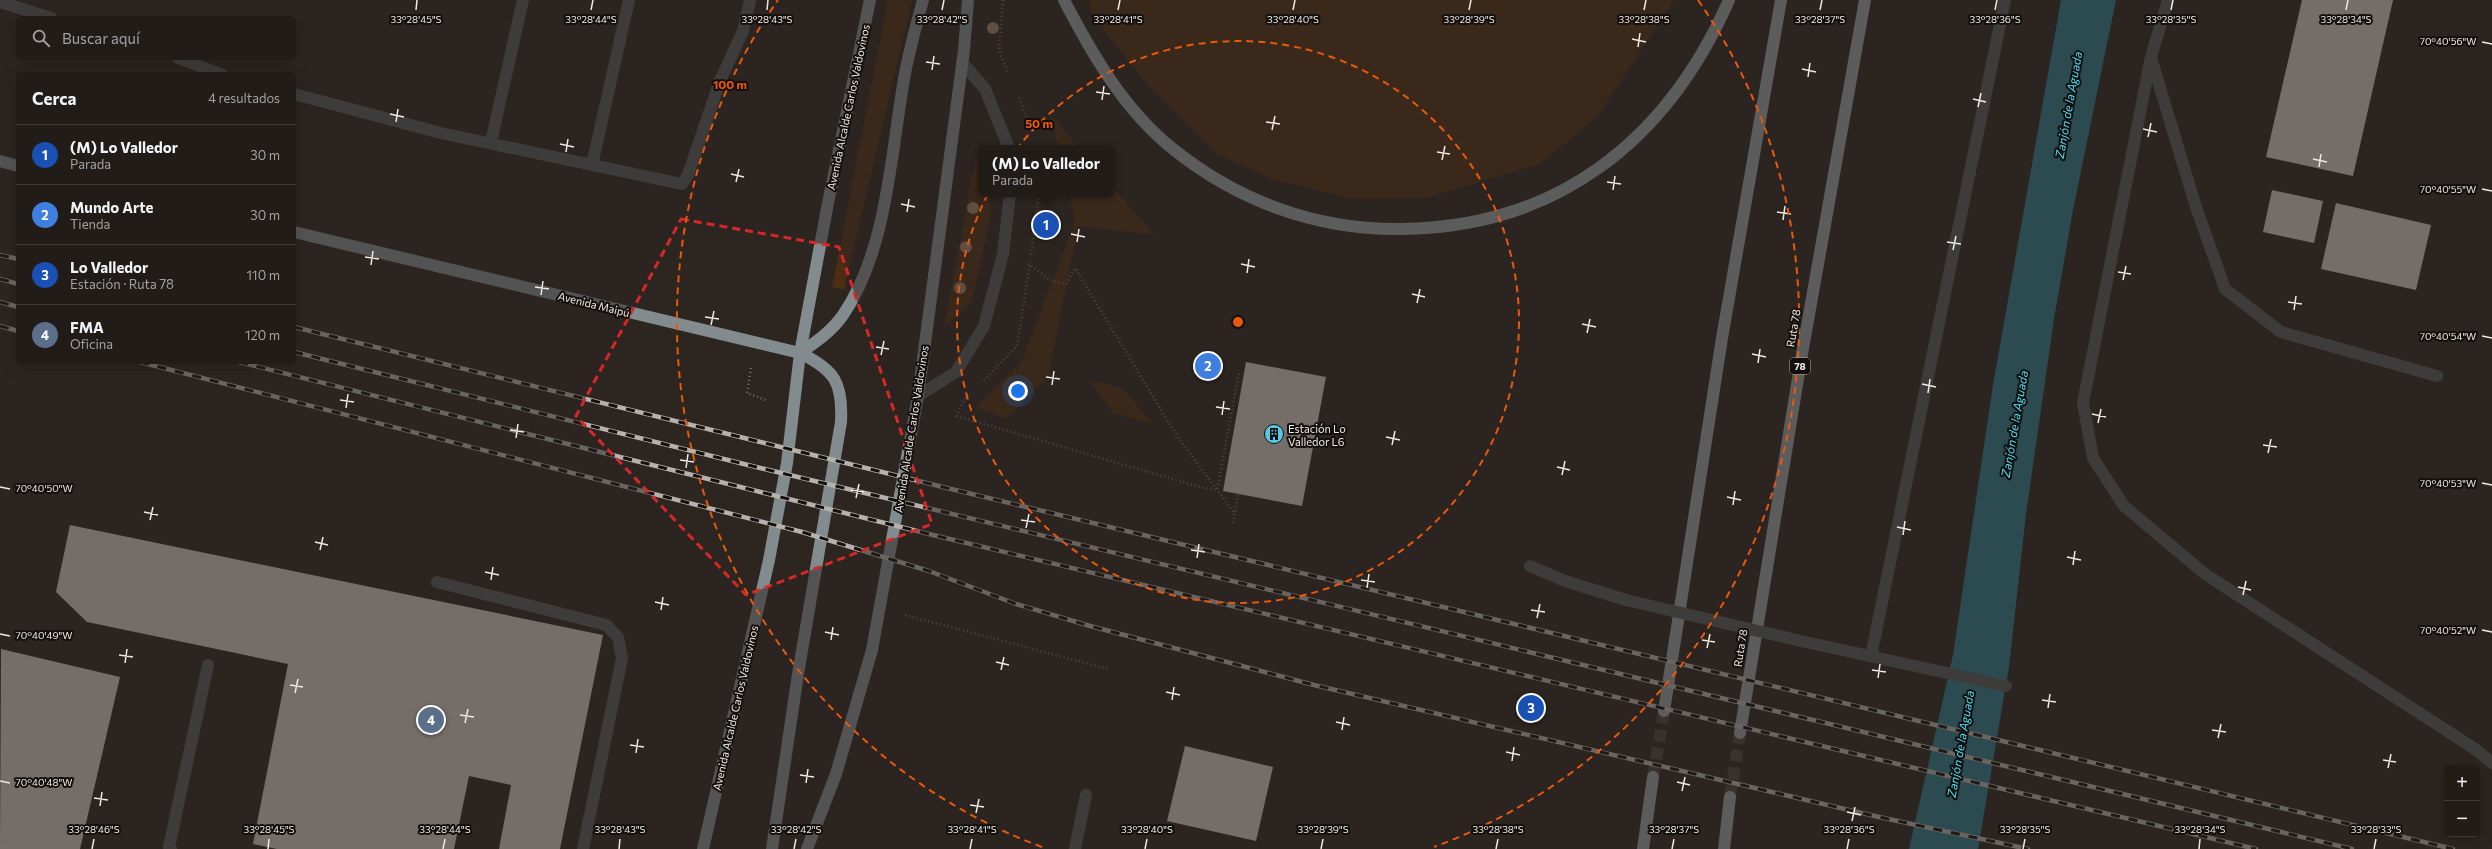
<!DOCTYPE html>
<html lang="es">
<meta charset="utf-8">
<style>
:root{--surface:#211c18;--page:#292521;--text:#f1f3f6;--muted:#a2a1a2;--line:#3e3a37;--accent:#0b8043}
body{margin:0;font-family:Commissioner,sans-serif;background:var(--page);color:var(--text)}
.controls{position:absolute;right:12px;bottom:12px;display:grid;overflow:hidden;border-radius:6px;box-shadow:0 4px 16px #0002}
.controls button{width:36px;height:36px;display:grid;place-items:center;padding:0;border:0;border-bottom:1px solid var(--line);background:var(--surface);color:var(--text);font:20px sans-serif}
.you{position:absolute;left:1018px;top:391px;width:14px;height:14px;margin:-10px;border:3px solid #fff;border-radius:50%;background:#1a73e8;box-shadow:0 0 0 6px #1a73e833}
.badge{display:grid;place-items:center;width:26px;height:26px;border-radius:50%;background:var(--accent);color:#fff;font-size:13px;font-weight:700}
.pin{position:absolute;translate:-50% -50%;border:2px solid #fff;box-shadow:0 1px 4px #0006}
.popup{position:absolute;left:978px;top:145px;width:136px;height:52px;box-sizing:border-box;display:grid;place-content:center;border-radius:6px;background:var(--surface);filter:drop-shadow(0 1px 3px #0005);font-size:13px;white-space:nowrap;color:var(--muted)}
.popup b{font-size:15px;color:var(--text)}
.popup::after{content:'';position:absolute;left:50%;top:100%;margin-left:-8px;border:8px solid transparent;border-top-color:var(--surface)}
.list{margin:0;padding:0;list-style:none}
h2{display:flex;justify-content:space-between;align-items:center;height:52px;margin:0;padding:0 16px;font-size:17px}
h2 small{font-size:13px;font-weight:400;color:var(--muted)}
.list li{display:grid;grid-template-columns:26px 1fr auto;gap:12px;align-items:center;box-sizing:border-box;height:60px;padding:0 16px;border-top:1px solid var(--line)}
.list b{display:block;font-size:15px;white-space:nowrap}
.list p{margin:0;font-size:13px;white-space:nowrap;color:var(--muted)}
.list em{font-size:13px;font-style:normal;color:var(--muted)}
.icon{flex:none;width:22px;height:22px;fill:none;stroke:currentColor;stroke-width:2;stroke-linecap:round;stroke-linejoin:round}
.map{position:relative;flex:none;width:2492px;height:849px;overflow:hidden}
.search{position:absolute;background:var(--surface);box-shadow:0 4px 16px #0002;left:16px;top:16px;width:280px;height:44px;display:flex;align-items:center;gap:10px;box-sizing:border-box;padding:0 14px;border-radius:6px;color:var(--muted);font-size:15px}
.panel{position:absolute;background:var(--surface);box-shadow:0 4px 16px #0002;left:16px;top:72px;width:280px;height:292px;border-radius:6px}
.map>svg:first-child{display:block}
.green{fill:#4d2d13}
.water{fill:#2e7a8a}
.building{fill:#cec5be}
.lines{fill:none;stroke-linecap:round;stroke-linejoin:round}
.highway-tunnel{stroke:#49423e;stroke-width:12;stroke-dasharray:12 6;stroke-linecap:butt}
.path{stroke:#76706c;stroke-width:2.5;stroke-dasharray:1 3;stroke-linecap:butt}
.minor{stroke:#555a5b;stroke-width:12}
.major{stroke:#828c8f;stroke-width:12}
.highway{stroke:#94a0a3;stroke-width:12}
.rail-casing{stroke:#b7b1ad;stroke-width:4.5}
.rail{stroke:#120f0c;stroke-width:3;stroke-dasharray:9;stroke-linecap:butt}
.minor-bridge{stroke:#555a5b;stroke-width:12}
.tree{fill:#9e8069}
.marked{fill:none;stroke:#d62828;stroke-width:3;stroke-dasharray:8 5;stroke-linejoin:round}
.ticks{fill:none;stroke:#eee9e5;stroke-width:1.5}
.ring{fill:none;stroke:#e8590c;stroke-width:2;stroke-dasharray:7 5}
.labels{text-anchor:middle;dominant-baseline:central;stroke-width:4;stroke-linejoin:round;paint-order:stroke}
.shield{fill:#120f0c;stroke:#aca8a4;stroke-width:1}
.shield-label{font-size:10px;font-weight:bold;fill:#eee9e5}
.street-label{font-size:11px;fill:#eee9e5;stroke:#120f0c}
.poi-label{font-size:11px;fill:#eee9e5;stroke:#120f0c;text-anchor:start}
.water-label{font-size:12px;font-style:italic;fill:#50dffd;stroke:#120f0c}
.ticks-label{font-size:10px;text-anchor:middle;fill:#eee9e5;stroke:#120f0c;stroke-width:4;stroke-linejoin:round;paint-order:stroke}
.centre{fill:#e8590c;stroke:#120f0c;stroke-width:2}
.ring-label{font-size:12px;text-anchor:middle;font-weight:bold;fill:#e8590c;stroke:#120f0c;stroke-width:4;stroke-linejoin:round;paint-order:stroke}
</style>
<div class="map">
<svg width="2492" height="849" viewBox="0 0 2492 849">
<rect width="100%" height="100%" fill="#2c2520"/>
<g class="green">
<polygon points="888,0 912,0 844,290 832,287"/>
<polygon points="1089,0 1674,0 1598,116 1540,164 1426,198 1353,199 1272,179 1217,154 1145,82 1093,17"/>
<polygon points="1051,115 1079,148 1058,148"/>
<polygon points="975,160 981,161 981,194 988,194 991,213 972,302 944,328"/>
<polygon points="1111,185 1155,235 1078,226 1048,377 1006,419 976,407 1022,361 1075,221 1069,194 1111,194"/>
<polygon points="1089,380 1122,388 1153,424 1113,413"/>
</g>
<polygon class="water" points="2061,0 2116,0 2073,210 2054,319 2026,514 2009,667 1978,849 1909,849 1953,655 1993,385"/>
<g class="building">
<polygon points="2302,0 2393,0 2353,176 2266,157"/>
<polygon points="2272,190 2323,201 2314,243 2263,232"/>
<polygon points="2336,203 2431,225 2416,290 2321,269"/>
<polygon points="1246,362 1326,377 1302,506 1223,491"/>
<polygon points="70,525 603,635 560,849 499,849 511,785 469,776 454,849 277,849 253,844 288,664 87,622 56,592"/>
<polygon points="1,649 120,677 80,849 0,849"/>
<polygon points="1185,746 1273,767 1256,841 1167,821"/>
</g>
<g class="lines">
<g class="highway-tunnel">
<polyline points="1653,777 1664,711"/>
<polyline points="1730,797 1740,733"/>
</g>
<g class="path">
<polyline points="1003,0 999,50 1008,73"/>
<polyline points="1019,98 1030,126"/>
<polyline points="1031,255 1039,194"/>
<polyline points="1028,264 1052,281 1066,284 1075,268 1177,436 1235,514"/>
<polyline points="751,368 747,393 768,401"/>
<polyline points="984,380 1017,346 1030,262"/>
<polyline points="966,398 962,404 957,416 1200,487 1217,490 1239,373"/>
<polyline points="1233,523 1238,494"/>
<polyline points="905,615 1108,669"/>
</g>
<g class="minor">
<polyline points="2168,0 2151,57 2083,403 2093,458 2124,506 2205,574 2475,749 2492,763"/>
<polyline points="0,2 51,18"/>
<polyline points="178,58 221,74"/>
<polyline points="2151,58 2196,207 2225,289 2281,332 2437,376"/>
<polyline points="962,62 985,89 1009,148"/>
<polyline points="294,94 441,133 682,184 688,175 720,81 743,31 750,0"/>
<polyline points="491,142 523,0"/>
<polyline points="592,165 629,0"/>
<polyline points="918,396 956,372 984,326 1003,254 1010,194"/>
<polyline points="1530,566 1565,581 1626,600"/>
<polyline points="437,582 606,625 618,637 622,658 583,849"/>
<polyline points="1801,641 2006,686"/>
<polyline points="1871,656 2005,0"/>
<polyline points="171,849 169,847 208,665"/>
<polyline points="1075,849 1086,795"/>
</g>
<g class="major">
<polyline points="0,161 18,166"/>
<path d="M 294,232 L 800,353 C 835,370 843,383 841,422 L 798,674 L 772,849"/>
<path d="M 800,353 C 816,342 832,331 843,315 C 889,248 891,146 906,68 C 911,45 917,22 923,0"/>
<polyline points="703,849 769,560 787,463 800,353 828,203 870,0"/>
<polyline points="807,849 836,774 872,650 918,396 964,50 968,0"/>
</g>
<g class="highway">
<path d="M 1064,0 C 1092,54 1124,110 1173,149 C 1238,201 1316,230 1400,229 C 1557,228 1667,141 1729,0"/>
<polyline points="1664,711 1722,338 1781,0"/>
<polyline points="1740,733 1802,354 1865,0"/>
<polyline points="1643,849 1653,777"/>
<polyline points="1724,849 1730,797"/>
</g>
<defs>
<g id="rail">
<polyline points="0,255 18,259"/>
<polyline points="0,279 18,284"/>
<polyline points="0,302 18,307"/>
<polyline points="0,326 18,331"/>
<polyline points="294,327 951,489 2453,849"/>
<polyline points="294,352 756,467 2352,849"/>
<polyline points="140,362 802,532 929,571 1016,604 1090,626 1314,685 1879,817 2028,849"/>
<polyline points="239,362 937,536 2256,849"/>
</g>
</defs>
<use href="#rail" class="rail-casing"/>
<use href="#rail" class="rail"/>
<polyline class="minor-bridge" points="1626,600 1801,641"/>
</g>
<g class="tree">
<circle cx="993" cy="28" r="6"/>
<circle cx="973" cy="208" r="6"/>
<circle cx="966" cy="247" r="6"/>
<circle cx="960" cy="288" r="6"/>
</g>
<path d="M0 0H2492V849H0ZM 681,219 L 839,247 L 932,524 L 746,595 L 576,416 Z" fill="#2c2520" fill-opacity=".55" fill-rule="evenodd"/>
<path class="marked" d="M 681,219 L 839,247 L 932,524 L 746,595 L 576,416 Z"/>
<path class="ticks" d="M 416,10 L 417,0M 591,10 L 593,0M 767,10 L 768,0M 942,10 L 944,0M 1118,10 L 1120,0M 1293,10 L 1295,0M 1469,10 L 1471,0M 1644,10 L 1646,0M 1820,10 L 1822,0M 1995,10 L 1997,0M 2171,10 L 2173,0M 2346,10 L 2348,0M 1632,39 L 1646,42M 2482,42 L 2492,44M 1638,47 L 1640,33M 926,62 L 940,64M 1802,69 L 1816,72M 932,70 L 934,56M 1808,77 L 1810,63M 1096,92 L 1110,94M 1973,99 L 1986,102M 1102,100 L 1104,86M 1978,107 L 1981,93M 390,114 L 404,117M 396,122 L 398,109M 1266,122 L 1280,124M 2143,129 L 2157,132M 1272,130 L 1275,116M 2148,137 L 2151,123M 560,144 L 574,147M 566,152 L 568,139M 1437,152 L 1450,154M 2313,159 L 2327,162M 1442,160 L 1445,146M 2319,167 L 2321,154M 731,174 L 744,177M 736,182 L 739,169M 1607,182 L 1621,184M 2482,189 L 2492,191M 1613,190 L 1615,176M 901,204 L 915,207M 907,212 L 909,199M 1777,212 L 1791,214M 1783,220 L 1785,206M 1071,234 L 1085,237M 1077,242 L 1079,229M 1947,242 L 1961,244M 1953,250 L 1956,236M 365,257 L 379,259M 1241,264 L 1255,267M 371,265 L 373,251M 2118,272 L 2131,274M 1247,273 L 1249,259M 2123,280 L 2126,266M 535,287 L 549,289M 1412,294 L 1425,297M 541,295 L 543,281M 2288,302 L 2302,304M 1417,303 L 1420,289M 2294,310 L 2296,296M 705,317 L 719,319M 1582,324 L 1596,327M 711,325 L 714,311M 1587,333 L 1590,319M 2482,336 L 2492,338M 876,347 L 889,349M 1752,354 L 1766,357M 881,355 L 884,341M 1758,363 L 1760,349M 1046,377 L 1060,379M 1922,384 L 1936,387M 1052,385 L 1054,371M 1928,393 L 1930,379M 340,400 L 354,402M 1216,407 L 1230,409M 346,408 L 348,394M 2092,414 L 2106,417M 1222,415 L 1224,401M 2098,423 L 2101,409M 510,430 L 524,432M 1386,437 L 1400,440M 516,438 L 518,424M 1392,445 L 1395,431M 2263,445 L 2277,447M 2268,453 L 2271,439M 680,460 L 694,462M 1557,467 L 1570,470M 686,468 L 688,454M 1562,475 L 1565,461M 2482,483 L 2492,485M 0,487 L 10,489M 851,490 L 864,492M 1727,497 L 1741,500M 856,498 L 859,484M 1733,505 L 1735,491M 144,512 L 158,515M 150,520 L 153,507M 1021,520 L 1035,522M 1897,527 L 1911,530M 1026,528 L 1029,514M 1903,535 L 1905,521M 315,542 L 328,545M 320,550 L 323,537M 1191,550 L 1205,552M 2067,557 L 2081,560M 1197,558 L 1199,544M 2073,565 L 2075,551M 485,572 L 499,575M 491,580 L 493,567M 1361,580 L 1375,582M 2238,587 L 2251,590M 1367,588 L 1369,574M 2243,595 L 2246,581M 655,602 L 669,605M 661,610 L 663,597M 1531,610 L 1545,612M 1537,618 L 1540,604M 2482,630 L 2492,632M 825,632 L 839,635M 0,634 L 10,636M 831,640 L 833,627M 1702,640 L 1715,642M 1707,648 L 1710,634M 119,655 L 133,657M 996,662 L 1009,665M 125,663 L 127,649M 1001,670 L 1004,657M 1872,670 L 1886,672M 1878,678 L 1880,664M 290,685 L 303,687M 1166,692 L 1180,695M 295,693 L 298,679M 1172,700 L 1174,687M 2042,700 L 2056,702M 2048,708 L 2050,694M 460,715 L 474,717M 1336,722 L 1350,725M 465,723 L 468,709M 1342,730 L 1344,717M 2212,730 L 2226,732M 2218,738 L 2221,724M 630,745 L 644,747M 1506,752 L 1520,755M 636,753 L 638,739M 2383,760 L 2396,762M 1512,761 L 1514,747M 2388,768 L 2391,754M 800,775 L 814,777M 0,781 L 10,783M 1677,782 L 1690,785M 806,783 L 808,769M 1682,791 L 1685,777M 94,798 L 108,800M 970,805 L 984,807M 100,806 L 102,792M 1847,812 L 1861,815M 976,813 L 979,799M 1852,821 L 1855,807M 92,849 L 94,839M 268,849 L 269,839M 443,849 L 445,839M 619,849 L 620,839M 794,849 L 796,839M 970,849 L 972,839M 1145,849 L 1147,839M 1321,849 L 1323,839M 1496,849 L 1498,839M 1672,849 L 1674,839M 1847,849 L 1849,839M 2023,849 L 2025,839M 2199,849 L 2200,839M 2374,849 L 2376,839"/>
<g class="ring">
<circle cx="1238" cy="322" r="281"/>
<path d="M1042 847A561 561 0 0 1 778 0M1698 0A561 561 0 0 1 1434 847"/>
</g>
<defs>
<symbol id="building-disc" viewBox="-11 -11 22 22"><circle r="9.5" fill="#57c9e2" stroke="#120f0c"/><path d="M-4-6H4V6H1V3H-1V6H-4ZM-2.5-4.3h1.7v1.8h-1.7ZM.8-4.3h1.7v1.8H.8ZM-2.5-1h1.7V.8h-1.7ZM.8-1h1.7V.8H.8Z" fill="#111"/></symbol>
</defs>
<g fill-rule="evenodd">
<use href="#building-disc" x="1263" y="423" width="22" height="22"/>
</g>
<g class="labels">
<rect class="shield" x="1790" y="358" width="20" height="16" rx="3"/>
<g class="shield-label">
<text x="1800" y="366">78</text>
</g>
<g class="street-label">
<text transform="translate(848 107) rotate(-78)">Avenida Alcalde Carlos Valdovinos</text>
<text transform="translate(594 304) rotate(14)">Avenida Maipú</text>
<text transform="translate(1793 328) rotate(-80)">Ruta 78</text>
<text transform="translate(911 429) rotate(-81)">Avenida Alcalde Carlos Valdovinos</text>
<text transform="translate(1740 648) rotate(-81)">Ruta 78</text>
<text transform="translate(735 708) rotate(-77)">Avenida Alcalde Carlos Valdovinos</text>
</g>
<g class="poi-label">
<text x="1288" y="428">Estación Lo<tspan x="1288" dy="13">Valledor L6</tspan></text>
</g>
<g class="water-label">
<text transform="translate(2068 105) rotate(-80)">Zanjón de la Aguada</text>
<text transform="translate(2014 424) rotate(-80)">Zanjón de la Aguada</text>
<text transform="translate(1960 744) rotate(-80)">Zanjón de la Aguada</text>
</g>
</g>
<g class="ticks-label">
<text x="416" y="23">33°28'45"S</text>
<text x="591" y="23">33°28'44"S</text>
<text x="767" y="23">33°28'43"S</text>
<text x="942" y="23">33°28'42"S</text>
<text x="1118" y="23">33°28'41"S</text>
<text x="1293" y="23">33°28'40"S</text>
<text x="1469" y="23">33°28'39"S</text>
<text x="1644" y="23">33°28'38"S</text>
<text x="1820" y="23">33°28'37"S</text>
<text x="1995" y="23">33°28'36"S</text>
<text x="2171" y="23">33°28'35"S</text>
<text x="2346" y="23">33°28'34"S</text>
<text x="2448" y="45">70°40'56"W</text>
<text x="2448" y="193">70°40'55"W</text>
<text x="2448" y="340">70°40'54"W</text>
<text x="2448" y="487">70°40'53"W</text>
<text x="44" y="492">70°40'50"W</text>
<text x="2448" y="634">70°40'52"W</text>
<text x="44" y="639">70°40'49"W</text>
<text x="44" y="786">70°40'48"W</text>
<text x="94" y="833">33°28'46"S</text>
<text x="269" y="833">33°28'45"S</text>
<text x="445" y="833">33°28'44"S</text>
<text x="620" y="833">33°28'43"S</text>
<text x="796" y="833">33°28'42"S</text>
<text x="972" y="833">33°28'41"S</text>
<text x="1147" y="833">33°28'40"S</text>
<text x="1323" y="833">33°28'39"S</text>
<text x="1498" y="833">33°28'38"S</text>
<text x="1674" y="833">33°28'37"S</text>
<text x="1849" y="833">33°28'36"S</text>
<text x="2025" y="833">33°28'35"S</text>
<text x="2200" y="833">33°28'34"S</text>
<text x="2376" y="833">33°28'33"S</text>
</g>
<circle cx="1238" cy="322" r="6" class="centre"/>
<g class="ring-label">
<text x="730" y="89">100 m</text>
<text x="1039" y="128">50 m</text>
</g>
</svg>
<div class="controls">
<button>+</button>
<button>−</button>
</div>
<div class="you"></div>
<div class="pin badge" style="left:1046px;top:225px;background:#1a4fb4">1</div>
<div class="popup"><b>(M) Lo Valledor</b>Parada</div>
<div class="pin badge" style="left:1208px;top:366px;background:#3f7fe0">2</div>
<div class="pin badge" style="left:1531px;top:708px;background:#1a4fb4">3</div>
<div class="pin badge" style="left:431px;top:720px;background:#5c6f8a">4</div>
<div class="search"><svg class="icon" aria-label="search" viewBox="0 0 24 24"><circle cx="10" cy="10" r="6"/><path d="M15 15l6 6"/></svg>Buscar aquí</div>
<section class="panel">
<h2>Cerca<small>4 resultados</small></h2>
<ul class="list">
<li><span class="badge" style="background:#1a4fb4">1</span><div><b>(M) Lo Valledor</b><p>Parada</p></div><em>30 m</em></li>
<li><span class="badge" style="background:#3f7fe0">2</span><div><b>Mundo Arte</b><p>Tienda</p></div><em>30 m</em></li>
<li><span class="badge" style="background:#1a4fb4">3</span><div><b>Lo Valledor</b><p>Estación · Ruta 78</p></div><em>110 m</em></li>
<li><span class="badge" style="background:#5c6f8a">4</span><div><b>FMA</b><p>Oficina</p></div><em>120 m</em></li>
</ul>
</section>
</div>
